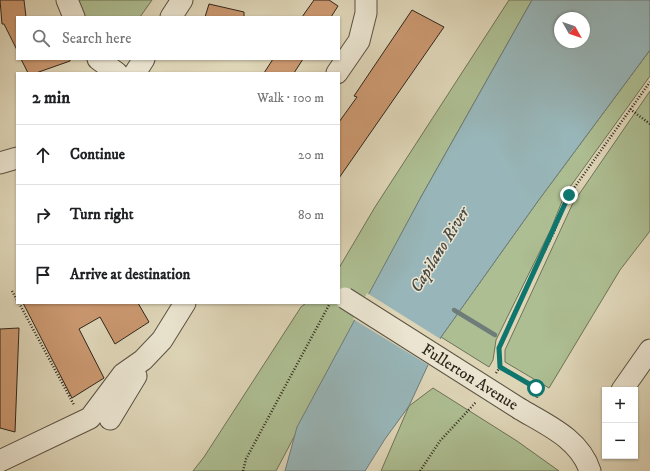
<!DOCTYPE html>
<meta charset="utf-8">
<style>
:root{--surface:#fff;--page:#f6f6f6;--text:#202124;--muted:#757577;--line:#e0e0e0}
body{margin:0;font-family:"IM FELL DW Pica",serif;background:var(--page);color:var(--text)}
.controls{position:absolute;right:12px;bottom:12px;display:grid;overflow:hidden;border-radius:0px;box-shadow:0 1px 3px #0004}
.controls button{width:36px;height:36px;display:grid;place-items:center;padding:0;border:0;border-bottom:1px solid var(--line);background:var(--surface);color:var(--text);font:20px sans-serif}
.compass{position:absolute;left:554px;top:12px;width:36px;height:36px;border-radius:50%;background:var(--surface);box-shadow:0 1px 3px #0004;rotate:130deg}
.stop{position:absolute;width:12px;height:12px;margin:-9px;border:3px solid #0f766e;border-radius:50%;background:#fff}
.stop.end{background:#0f766e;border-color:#fff;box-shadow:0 1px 4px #0008}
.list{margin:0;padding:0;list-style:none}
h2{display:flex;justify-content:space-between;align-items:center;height:52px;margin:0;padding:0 16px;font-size:17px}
h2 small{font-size:13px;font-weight:400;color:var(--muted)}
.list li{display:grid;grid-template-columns:26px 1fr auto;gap:12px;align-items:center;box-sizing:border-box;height:60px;padding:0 16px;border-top:1px solid var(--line)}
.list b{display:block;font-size:15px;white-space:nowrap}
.list em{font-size:13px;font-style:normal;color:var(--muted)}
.icon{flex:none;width:22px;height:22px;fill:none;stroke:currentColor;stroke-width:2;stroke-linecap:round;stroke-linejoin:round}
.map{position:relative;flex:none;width:650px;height:471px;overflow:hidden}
.search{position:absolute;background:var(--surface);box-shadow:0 1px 3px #0004;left:16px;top:16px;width:324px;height:44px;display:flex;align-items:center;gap:10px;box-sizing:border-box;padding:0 14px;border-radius:0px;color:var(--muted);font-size:15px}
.panel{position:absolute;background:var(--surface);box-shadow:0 1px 3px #0004;left:16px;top:72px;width:324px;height:232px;border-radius:0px}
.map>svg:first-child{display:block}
.green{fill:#adbe92;stroke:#6e7257}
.water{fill:#98b6b9;stroke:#6e7c7a;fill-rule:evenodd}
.pier{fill:#ded5b7}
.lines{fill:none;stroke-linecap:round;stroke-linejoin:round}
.stream{stroke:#6e7c7a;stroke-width:4.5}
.building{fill:#ca976f;stroke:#2f261c}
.minor-casing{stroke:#5b5243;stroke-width:23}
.path{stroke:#2f261c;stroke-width:2.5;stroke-dasharray:1 2;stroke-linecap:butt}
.minor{stroke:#eae4d0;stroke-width:21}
.minor-bridge-casing{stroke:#5b5243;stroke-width:23;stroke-linecap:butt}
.minor-bridge{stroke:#eae4d0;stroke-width:21}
.route{stroke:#0f766e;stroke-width:5}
.labels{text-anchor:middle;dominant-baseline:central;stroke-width:3;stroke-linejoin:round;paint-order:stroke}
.street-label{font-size:16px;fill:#2f261c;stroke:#eae4d0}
.water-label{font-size:17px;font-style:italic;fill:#494a43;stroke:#eae4d0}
</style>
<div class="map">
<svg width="650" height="471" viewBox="0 0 650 471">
<rect width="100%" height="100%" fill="#ded5b7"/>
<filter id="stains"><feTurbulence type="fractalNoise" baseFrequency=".005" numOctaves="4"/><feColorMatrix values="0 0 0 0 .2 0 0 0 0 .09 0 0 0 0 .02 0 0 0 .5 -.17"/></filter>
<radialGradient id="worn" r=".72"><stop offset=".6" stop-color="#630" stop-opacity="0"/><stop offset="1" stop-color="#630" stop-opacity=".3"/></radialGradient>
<g class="green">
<polygon points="67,0 152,0 140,17 74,17"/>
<polygon points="509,0 532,0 421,197 276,471 193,471 204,457 301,307 306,303 339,303 339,268 375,207"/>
<polygon points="650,50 650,76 565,194 551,229 496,340 493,360 489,367 441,337 538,201"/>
<polygon points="650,91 650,231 620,270 549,388 505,362 505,350 573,203"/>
<polygon points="433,388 517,441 559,471 381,471 409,406"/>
</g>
<path class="water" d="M 532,0 L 650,0 L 650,50 L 538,201 L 441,337 L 409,406 L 385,439 L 365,471 L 285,471 L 297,427 L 421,197 ZM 560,18 L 584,18 L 584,42 L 560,42 Z"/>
<polygon class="pier" points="367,293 442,340 430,366 353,319"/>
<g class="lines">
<polyline class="stream" points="454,310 495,335"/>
</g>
<g class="building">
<polygon points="0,0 24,0 26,17 17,17 17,50 4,24 2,24"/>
<polygon points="314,0 329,0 338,6 331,17 302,17"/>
<polygon points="209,4 244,12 244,17 205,17"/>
<polygon points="412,10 444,27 339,178 339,122 357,97 354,96"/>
<polygon points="21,59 70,59 70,61 36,73 28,73"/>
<polygon points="273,59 303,59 294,73 264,73"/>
<polygon points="23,303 138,303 149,322 115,344 100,317 79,329 104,378 72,398"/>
<polygon points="19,328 15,432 0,428 0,329"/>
</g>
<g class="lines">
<defs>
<g id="minor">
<polyline points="67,0 74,17"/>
<polyline points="171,17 182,0"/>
<polyline points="98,59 117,73"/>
<polyline points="135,73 144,59"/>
<polyline points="337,73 359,41 366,13 366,0"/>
<polyline points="0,163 17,158"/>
<polyline points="622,390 650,350"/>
<path d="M 520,409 C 547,425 580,439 590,471"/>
<polyline points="110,419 136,376"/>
<polyline points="0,461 90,418 123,374 143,360 162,340 185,303"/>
</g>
</defs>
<use href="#minor" class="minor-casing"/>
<g class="path">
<polyline points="630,109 650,124"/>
<polyline points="12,291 17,300"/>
<polyline points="19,303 74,405"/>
<polyline points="500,367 536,388 537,398"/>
<polyline points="496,373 500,367 499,348 510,321 554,232 569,195 650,82"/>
<polyline points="243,471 246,459 329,305"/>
<polyline points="420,471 440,441 476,402"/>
</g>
<use href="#minor" class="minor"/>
<defs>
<polyline id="minor-bridge" points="345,298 520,409"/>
</defs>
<use href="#minor-bridge" class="minor-bridge-casing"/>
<use href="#minor-bridge" class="minor-bridge"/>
</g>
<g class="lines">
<polyline class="route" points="536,388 500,367 499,348 569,195"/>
</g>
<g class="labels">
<g class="street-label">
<text transform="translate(470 377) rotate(32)">Fullerton Avenue</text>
</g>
<g class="water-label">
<text transform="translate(440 250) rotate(-58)">Capilano River</text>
</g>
</g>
<rect width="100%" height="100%" filter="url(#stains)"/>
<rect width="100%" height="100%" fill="url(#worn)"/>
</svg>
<div class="controls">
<button>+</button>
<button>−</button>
</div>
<svg class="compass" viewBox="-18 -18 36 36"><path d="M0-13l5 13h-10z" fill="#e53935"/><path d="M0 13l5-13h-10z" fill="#757577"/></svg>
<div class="stop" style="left:536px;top:388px"></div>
<div class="stop end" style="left:569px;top:195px"></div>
<div class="search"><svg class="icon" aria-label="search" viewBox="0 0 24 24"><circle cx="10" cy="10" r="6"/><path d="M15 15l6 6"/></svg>Search here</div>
<section class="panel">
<h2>2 min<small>Walk · 100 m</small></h2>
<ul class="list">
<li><svg class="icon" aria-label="ahead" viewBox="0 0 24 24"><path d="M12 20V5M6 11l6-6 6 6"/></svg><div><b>Continue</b></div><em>20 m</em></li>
<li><svg class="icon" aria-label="right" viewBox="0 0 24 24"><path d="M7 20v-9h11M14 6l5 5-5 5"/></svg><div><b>Turn right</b></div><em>80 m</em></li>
<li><svg class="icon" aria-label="arrive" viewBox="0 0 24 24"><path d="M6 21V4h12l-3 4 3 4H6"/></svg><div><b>Arrive at destination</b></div></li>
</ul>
</section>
</div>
